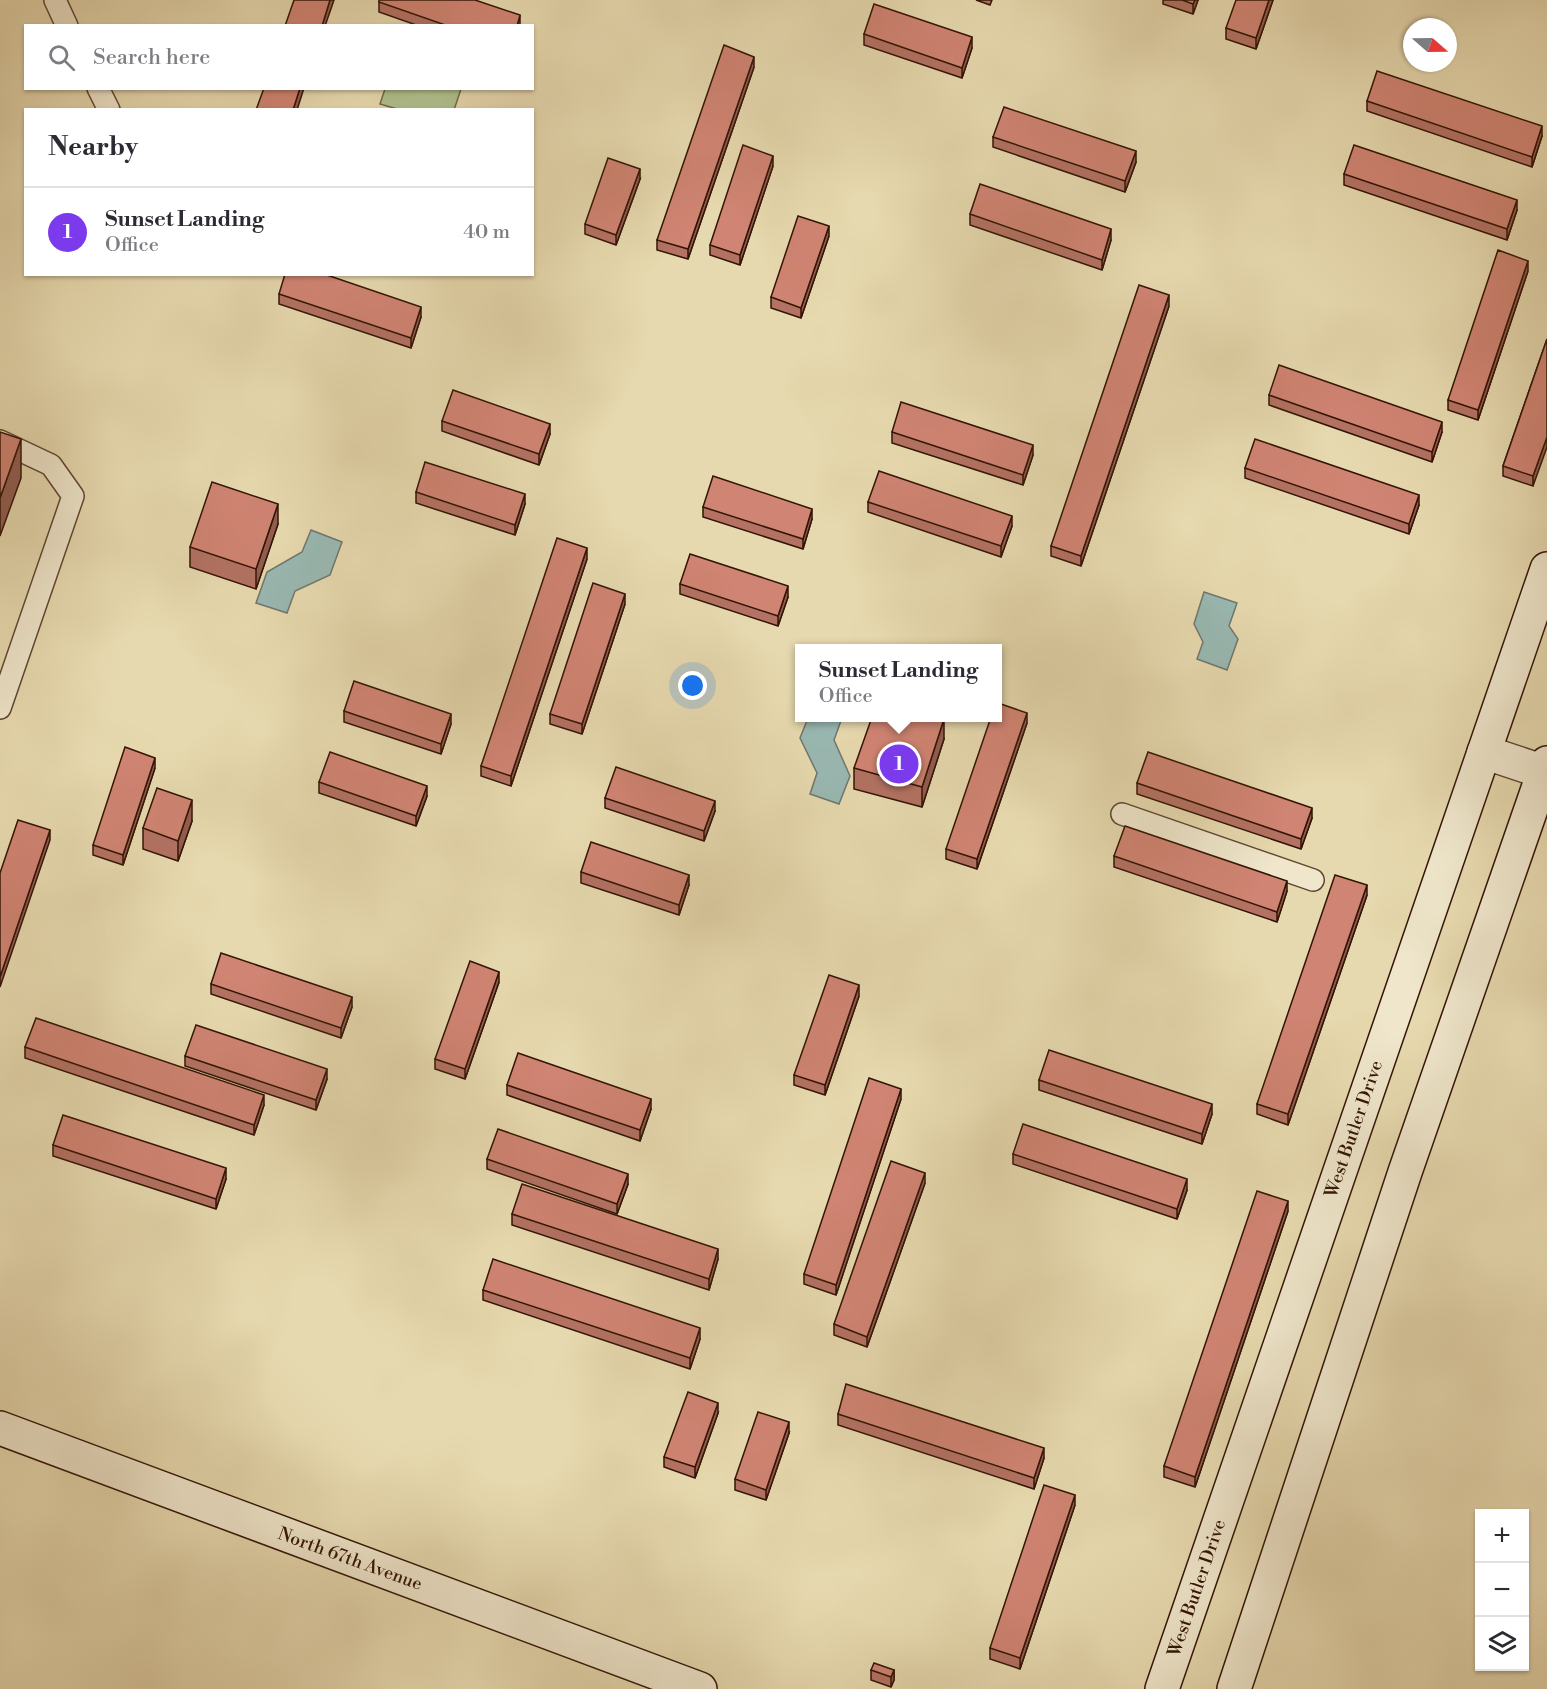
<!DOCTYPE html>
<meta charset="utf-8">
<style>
:root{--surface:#fff;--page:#f7f7f7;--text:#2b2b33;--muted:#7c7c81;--line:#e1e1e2;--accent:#7c3aed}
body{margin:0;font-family:"Libre Bodoni",serif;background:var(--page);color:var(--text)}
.controls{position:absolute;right:18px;bottom:18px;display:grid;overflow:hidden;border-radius:0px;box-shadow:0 2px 4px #0004}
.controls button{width:54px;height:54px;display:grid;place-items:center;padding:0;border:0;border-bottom:2px solid var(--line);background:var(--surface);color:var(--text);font:30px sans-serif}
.compass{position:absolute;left:1403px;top:18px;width:54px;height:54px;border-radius:50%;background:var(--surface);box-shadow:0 2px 4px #0004;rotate:110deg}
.you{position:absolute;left:693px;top:686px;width:21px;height:21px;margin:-15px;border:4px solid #fff;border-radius:50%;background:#1a73e8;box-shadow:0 0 0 9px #1a73e833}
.badge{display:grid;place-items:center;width:39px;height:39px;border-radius:50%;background:var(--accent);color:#fff;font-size:20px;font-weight:700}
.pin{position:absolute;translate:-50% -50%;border:3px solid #fff;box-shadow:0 2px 6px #0006}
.popup{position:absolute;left:795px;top:644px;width:207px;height:78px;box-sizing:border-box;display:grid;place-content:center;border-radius:0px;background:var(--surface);filter:drop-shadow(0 2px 4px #0005);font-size:20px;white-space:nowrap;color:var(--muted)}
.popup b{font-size:22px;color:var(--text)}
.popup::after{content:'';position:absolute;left:50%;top:100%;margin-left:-12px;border:12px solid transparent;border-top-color:var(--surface)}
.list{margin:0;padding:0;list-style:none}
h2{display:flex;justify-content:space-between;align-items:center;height:78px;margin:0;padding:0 24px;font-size:26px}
h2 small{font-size:20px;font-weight:400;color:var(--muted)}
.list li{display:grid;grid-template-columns:39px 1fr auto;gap:18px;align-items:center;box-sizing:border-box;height:90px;padding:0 24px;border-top:2px solid var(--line)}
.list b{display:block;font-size:22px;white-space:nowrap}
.list p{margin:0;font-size:20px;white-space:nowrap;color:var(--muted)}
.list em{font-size:20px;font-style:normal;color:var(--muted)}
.icon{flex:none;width:33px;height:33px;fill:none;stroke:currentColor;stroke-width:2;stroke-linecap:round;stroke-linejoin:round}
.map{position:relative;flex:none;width:1547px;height:1689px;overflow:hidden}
.search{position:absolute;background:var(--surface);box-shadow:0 2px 4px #0004;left:24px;top:24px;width:510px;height:66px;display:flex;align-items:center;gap:15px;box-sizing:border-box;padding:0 21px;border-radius:0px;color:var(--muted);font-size:22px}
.panel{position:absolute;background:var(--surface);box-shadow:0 2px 4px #0004;left:24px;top:108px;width:510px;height:168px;border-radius:0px}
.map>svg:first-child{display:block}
.green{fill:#b0c08f;stroke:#726a4a;stroke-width:1.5}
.water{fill:#99b9b3;stroke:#70776d;stroke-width:1.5}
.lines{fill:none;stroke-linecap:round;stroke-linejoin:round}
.lane-casing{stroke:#604530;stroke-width:24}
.street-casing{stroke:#604530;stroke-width:36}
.secondary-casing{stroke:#331405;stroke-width:36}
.lane{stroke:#efe6cb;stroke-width:21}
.street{stroke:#efe6cb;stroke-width:33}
.secondary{stroke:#efe6cb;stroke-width:33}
.wall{fill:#b37263;stroke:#331405;stroke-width:1.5}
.shaded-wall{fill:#925c50;stroke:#331405;stroke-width:1.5}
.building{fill:#d08473;stroke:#331405;stroke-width:1.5}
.labels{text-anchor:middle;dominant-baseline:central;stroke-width:4.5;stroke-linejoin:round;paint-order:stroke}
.street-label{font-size:18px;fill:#331405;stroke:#efe6cb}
</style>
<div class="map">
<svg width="1547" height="1689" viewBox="0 0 1547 1689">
<rect width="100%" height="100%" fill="#e7d9af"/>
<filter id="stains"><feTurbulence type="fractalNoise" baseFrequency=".00333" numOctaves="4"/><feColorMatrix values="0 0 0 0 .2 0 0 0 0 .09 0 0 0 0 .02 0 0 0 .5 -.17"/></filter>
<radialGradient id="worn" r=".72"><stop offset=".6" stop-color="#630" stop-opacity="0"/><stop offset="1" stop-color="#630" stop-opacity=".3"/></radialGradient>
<polygon class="green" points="385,89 385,88 461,89 454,110 397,109 380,104"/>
<g class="water">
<polygon points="311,530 342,542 330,575 295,591 287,613 256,603 267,572 302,552"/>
<polygon points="1204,592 1237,603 1229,626 1238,639 1227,670 1197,659 1203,642 1194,624"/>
<polygon points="808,718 842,718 834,740 850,776 839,804 810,794 817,773 800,738"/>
</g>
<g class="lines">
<defs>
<g id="lane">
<polyline points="55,0 67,26"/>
<polyline points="98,88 109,110"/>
<polyline points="0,441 51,465 73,496 0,708"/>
<polyline points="1122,814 1313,880"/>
</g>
<polyline id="street" points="1484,752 1547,773"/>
<g id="secondary">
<polyline points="0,1428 700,1689"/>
<polyline points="1162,1689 1547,569"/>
<polyline points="1234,1689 1405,1172 1547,763"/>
</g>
</defs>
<use href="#lane" class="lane-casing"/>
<use href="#street" class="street-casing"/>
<use href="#secondary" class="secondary-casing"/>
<use href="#lane" class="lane"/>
<use href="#street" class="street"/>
<use href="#secondary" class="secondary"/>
</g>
<g class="wall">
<polygon points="976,0 992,0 990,5"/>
<polygon points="1163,0 1198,0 1193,14 1163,4"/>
<polygon points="1273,0 1256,49 1226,39 1226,28"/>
<polygon points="379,2 520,26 419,26 379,12"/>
<polygon points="864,34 972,48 962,78 864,45"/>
<polygon points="754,67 688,259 657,250 657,240"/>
<polygon points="1367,101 1542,136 1532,167 1367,111"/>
<polygon points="993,137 1136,162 1125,192 993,147"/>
<polygon points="773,166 740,265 710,255 710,245"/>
<polygon points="1344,174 1517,210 1507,240 1344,185"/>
<polygon points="640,179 616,245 585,234 585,224"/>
<polygon points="970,214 1111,240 1102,270 970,225"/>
<polygon points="829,236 801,318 771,308 771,297"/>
<polygon points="1528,271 1478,420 1448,410 1448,400"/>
<polygon points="279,294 421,317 411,348 279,304"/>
<polygon points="1169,306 1081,566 1051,556 1051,546"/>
<polygon points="1547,339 1533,486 1503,476 1503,466"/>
<polygon points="1269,395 1442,432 1432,462 1269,405"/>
<polygon points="442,421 550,434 539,465 442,431"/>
<polygon points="892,432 1033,455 1023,485 892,443"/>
<polygon points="1245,468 1419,505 1409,534 1245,478"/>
<polygon points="416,492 525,504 515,535 416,503"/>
<polygon points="868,502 1012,526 1001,557 868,512"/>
<polygon points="703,507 812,519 803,549 703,517"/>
<polygon points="278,524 256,589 190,567 190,547"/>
<polygon points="587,559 511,786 481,776 481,766"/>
<polygon points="680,584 788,597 778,626 680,594"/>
<polygon points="625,604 582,734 550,724 550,714"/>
<polygon points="344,711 451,724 441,754 344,722"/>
<polygon points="1027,723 977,869 946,859 946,849"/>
<polygon points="944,739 922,807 854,789 854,768"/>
<polygon points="155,768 123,865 93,855 93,845"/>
<polygon points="319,782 427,796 416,826 319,793"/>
<polygon points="1137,783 1312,818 1301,849 1137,794"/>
<polygon points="605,798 715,811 704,841 605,808"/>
<polygon points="192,821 178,861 143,849 143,828"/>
<polygon points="1114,856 1287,891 1277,922 1114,867"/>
<polygon points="581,872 689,885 679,915 581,883"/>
<polygon points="1367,895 1288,1125 1257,1114 1257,1104"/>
<polygon points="499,982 465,1079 435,1069 435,1059"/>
<polygon points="211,984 352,1007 341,1038 211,994"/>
<polygon points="859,996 825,1095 794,1085 794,1075"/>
<polygon points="25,1047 264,1105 254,1135 25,1058"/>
<polygon points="185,1056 327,1079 316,1110 185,1066"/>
<polygon points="1039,1080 1212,1114 1202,1144 1039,1090"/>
<polygon points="507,1085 651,1109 640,1141 507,1095"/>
<polygon points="901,1099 836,1295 804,1284 804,1274"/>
<polygon points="53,1145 226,1179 216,1209 53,1156"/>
<polygon points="1013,1154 1187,1190 1177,1219 1013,1164"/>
<polygon points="487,1159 628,1184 617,1214 487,1169"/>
<polygon points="925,1183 867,1347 834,1335 834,1324"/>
<polygon points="1288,1211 1195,1487 1164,1477 1164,1466"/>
<polygon points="512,1214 718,1259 709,1290 512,1225"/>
<polygon points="483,1290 700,1339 690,1369 483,1300"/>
<polygon points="718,1413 695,1478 664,1467 664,1457"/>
<polygon points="838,1414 1044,1458 1034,1489 838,1425"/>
<polygon points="789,1433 766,1500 735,1490 735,1479"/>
<polygon points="1075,1505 1020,1669 990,1659 990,1648"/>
<polygon points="871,1670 894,1670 894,1680 891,1687 871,1680"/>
</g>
<g class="shaded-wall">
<polygon points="330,0 334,0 325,26 322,26"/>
<polygon points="1195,0 1198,0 1193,14 1193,4"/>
<polygon points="1269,0 1273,0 1256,49 1256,38"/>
<polygon points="520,15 520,26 517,26"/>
<polygon points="972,37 972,48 962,78 962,68"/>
<polygon points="754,57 754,67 688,259 688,249"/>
<polygon points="300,88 304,88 297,110 293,110"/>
<polygon points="1542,126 1542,136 1532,167 1532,157"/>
<polygon points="1136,151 1136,162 1125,192 1125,181"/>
<polygon points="773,156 773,166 740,265 740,255"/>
<polygon points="640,169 640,179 616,245 616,235"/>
<polygon points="1517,200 1517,210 1507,240 1507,229"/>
<polygon points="829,226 829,236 801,318 801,308"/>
<polygon points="1111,229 1111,240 1102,270 1102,260"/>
<polygon points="1528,261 1528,271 1478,420 1478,410"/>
<polygon points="1169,295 1169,306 1081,566 1081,556"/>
<polygon points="421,307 421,317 411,348 411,338"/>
<polygon points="1442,422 1442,432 1432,462 1432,452"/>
<polygon points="550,424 550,434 539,465 539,454"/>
<polygon points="1547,437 1547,447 1533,486 1533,476"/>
<polygon points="21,439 21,478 0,536 0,498"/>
<polygon points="1033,445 1033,455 1023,485 1023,475"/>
<polygon points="525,494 525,504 515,535 515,525"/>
<polygon points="1419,495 1419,505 1409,534 1409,524"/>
<polygon points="278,504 278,524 256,589 256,569"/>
<polygon points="812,509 812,519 803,549 803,539"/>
<polygon points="1012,516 1012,526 1001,557 1001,546"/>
<polygon points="587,548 587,559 511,786 511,776"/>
<polygon points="788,586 788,597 778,626 778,616"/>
<polygon points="625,594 625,604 582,734 582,724"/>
<polygon points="1027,713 1027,723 977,869 977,859"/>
<polygon points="451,714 451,724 441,754 441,744"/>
<polygon points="944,719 944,739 922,807 922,787"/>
<polygon points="155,758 155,768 123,865 123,855"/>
<polygon points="427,786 427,796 416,826 416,816"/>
<polygon points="192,800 192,821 178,861 178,841"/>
<polygon points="715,801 715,811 704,841 704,831"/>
<polygon points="1312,808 1312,818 1301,849 1301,839"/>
<polygon points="50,830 50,840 0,987 0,977"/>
<polygon points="689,875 689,885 679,915 679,905"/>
<polygon points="1287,881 1287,891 1277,922 1277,912"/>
<polygon points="1367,885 1367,895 1288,1125 1288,1114"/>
<polygon points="499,972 499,982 465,1079 465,1069"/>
<polygon points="859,985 859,996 825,1095 825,1085"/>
<polygon points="352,997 352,1007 341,1038 341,1028"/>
<polygon points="327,1069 327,1079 316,1110 316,1100"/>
<polygon points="901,1089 901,1099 836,1295 836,1285"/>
<polygon points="264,1095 264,1105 254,1135 254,1125"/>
<polygon points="651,1099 651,1109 640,1141 640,1130"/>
<polygon points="1212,1104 1212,1114 1202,1144 1202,1134"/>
<polygon points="226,1168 226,1179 216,1209 216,1199"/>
<polygon points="925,1173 925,1183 867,1347 867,1337"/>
<polygon points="628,1174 628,1184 617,1214 617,1204"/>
<polygon points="1187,1179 1187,1190 1177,1219 1177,1209"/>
<polygon points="1288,1201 1288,1211 1195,1487 1195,1477"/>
<polygon points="718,1249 718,1259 709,1290 709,1279"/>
<polygon points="700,1328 700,1339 690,1369 690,1358"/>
<polygon points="718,1403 718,1413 695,1478 695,1467"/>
<polygon points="789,1422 789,1433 766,1500 766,1490"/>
<polygon points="1044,1448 1044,1458 1034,1489 1034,1478"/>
<polygon points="1075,1495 1075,1505 1020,1669 1020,1658"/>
<polygon points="894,1670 894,1680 891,1687 891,1677"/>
</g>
<g class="building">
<polygon points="294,0 330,0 322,26 285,26"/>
<polygon points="379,0 475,0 520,15 517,26 448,26 379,2"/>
<polygon points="1182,0 1195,0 1193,4"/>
<polygon points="1236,0 1269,0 1256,38 1226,28"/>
<polygon points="874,4 972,37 962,68 864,34"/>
<polygon points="724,45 754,57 688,249 657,240"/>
<polygon points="1377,71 1542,126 1532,157 1367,101"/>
<polygon points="264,88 300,88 293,110 256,110"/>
<polygon points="1004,107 1136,151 1125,181 993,137"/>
<polygon points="743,145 773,156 740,255 710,245"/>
<polygon points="1354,145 1517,200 1507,229 1344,174"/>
<polygon points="608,158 640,169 616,235 585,224"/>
<polygon points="980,184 1111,229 1102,260 970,214"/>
<polygon points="798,216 829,226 801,308 771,297"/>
<polygon points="1498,250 1528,261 1478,410 1448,400"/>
<polygon points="285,274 324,274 421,307 411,338 279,294"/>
<polygon points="1139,285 1169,295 1081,556 1051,546"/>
<polygon points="1547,339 1547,437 1533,476 1503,466"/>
<polygon points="1279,365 1442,422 1432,452 1269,395"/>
<polygon points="453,390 550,424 539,454 442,421"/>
<polygon points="901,402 1033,445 1023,475 892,432"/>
<polygon points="0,432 21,439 0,498"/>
<polygon points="1255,439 1419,495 1409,524 1245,468"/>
<polygon points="425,462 525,494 515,525 416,492"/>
<polygon points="879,471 1012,516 1001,546 868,502"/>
<polygon points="713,476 812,509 803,539 703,507"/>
<polygon points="212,482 278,504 256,569 190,547"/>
<polygon points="557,538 587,548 511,776 481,766"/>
<polygon points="690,554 788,586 778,616 680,584"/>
<polygon points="593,583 625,594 582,724 550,714"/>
<polygon points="354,681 451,714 441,744 344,711"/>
<polygon points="998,703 1027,713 977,859 946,849 991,717 998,717"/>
<polygon points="872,717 941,717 944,719 922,787 854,768"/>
<polygon points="125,747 155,758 123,855 93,845"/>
<polygon points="330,752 427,786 416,816 319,782"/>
<polygon points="1148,752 1312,808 1301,839 1137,783"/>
<polygon points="616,767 715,801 704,831 605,798"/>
<polygon points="157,788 192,800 178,841 143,828"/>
<polygon points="18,820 50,830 0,977 0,873"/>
<polygon points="1125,826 1287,881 1277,912 1114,856"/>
<polygon points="591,842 689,875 679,905 581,872"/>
<polygon points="1335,875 1367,885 1288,1114 1257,1104"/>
<polygon points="221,953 352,997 341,1028 211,984"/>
<polygon points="470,961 499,972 465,1069 435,1059"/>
<polygon points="829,975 859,985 825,1085 794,1075"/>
<polygon points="36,1018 264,1095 254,1125 25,1047"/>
<polygon points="196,1025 327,1069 316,1100 185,1056"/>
<polygon points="1049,1050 1212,1104 1202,1134 1039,1080"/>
<polygon points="518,1053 651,1099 640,1130 507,1085"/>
<polygon points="869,1078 901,1089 836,1285 804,1274"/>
<polygon points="63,1115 226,1168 216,1199 53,1145"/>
<polygon points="1023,1124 1187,1179 1177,1209 1013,1154"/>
<polygon points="498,1129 628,1174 617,1204 487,1159"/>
<polygon points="891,1161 925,1173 867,1337 834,1324"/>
<polygon points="522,1184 718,1249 709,1279 512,1214"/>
<polygon points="1257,1191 1288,1201 1195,1477 1164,1466"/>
<polygon points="493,1259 700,1328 690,1358 483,1290"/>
<polygon points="846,1384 1044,1448 1034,1478 838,1414"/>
<polygon points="688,1392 718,1403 695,1467 664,1457"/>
<polygon points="758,1412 789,1422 766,1490 735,1479"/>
<polygon points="1044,1485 1075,1495 1020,1658 990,1648"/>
<polygon points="874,1663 894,1670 891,1677 871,1670"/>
</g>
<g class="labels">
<g class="street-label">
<text transform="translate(1354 1129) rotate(-71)">West Butler Drive</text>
<text transform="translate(350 1559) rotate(20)">North 67th Avenue</text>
<text transform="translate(1197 1588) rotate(-71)">West Butler Drive</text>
</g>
</g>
<rect width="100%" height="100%" filter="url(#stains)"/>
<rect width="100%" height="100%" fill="url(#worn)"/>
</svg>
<div class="controls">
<button>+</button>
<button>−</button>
<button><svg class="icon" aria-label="layers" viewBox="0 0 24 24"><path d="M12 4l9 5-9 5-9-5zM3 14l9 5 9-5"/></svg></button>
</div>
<svg class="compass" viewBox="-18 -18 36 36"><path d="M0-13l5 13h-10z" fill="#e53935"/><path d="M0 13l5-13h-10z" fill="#7c7c81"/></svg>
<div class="you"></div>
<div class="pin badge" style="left:899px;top:764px">1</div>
<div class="popup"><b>Sunset Landing</b>Office</div>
<div class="search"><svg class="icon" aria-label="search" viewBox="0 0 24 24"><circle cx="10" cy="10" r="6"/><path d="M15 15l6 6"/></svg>Search here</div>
<section class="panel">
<h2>Nearby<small></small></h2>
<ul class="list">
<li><span class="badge">1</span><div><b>Sunset Landing</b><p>Office</p></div><em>40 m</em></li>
</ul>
</section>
</div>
